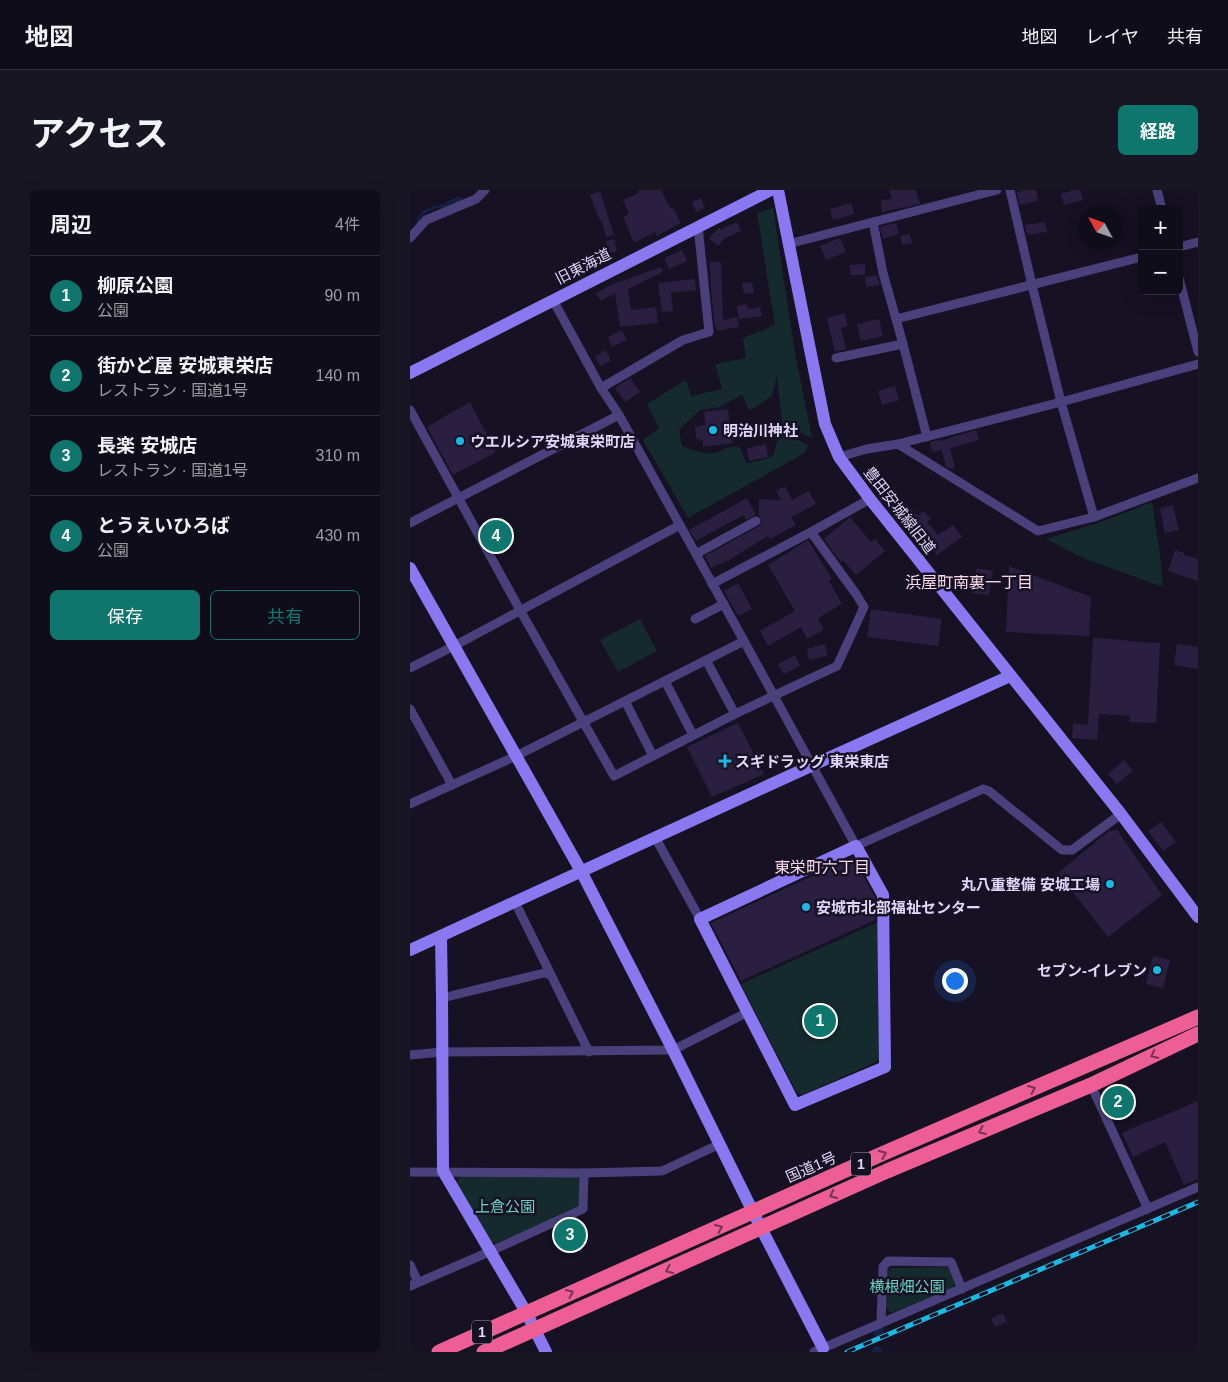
<!DOCTYPE html>
<html lang="ja">
<meta charset="utf-8">
<style>
:root{--surface:#100d1a;--page:#191623;--text:#f1f3f6;--muted:#9c9ca2;--line:#302d39;--accent:#0f766e}
body{margin:0;font-family:Arial,"Noto Sans JP",sans-serif;background:var(--page);color:var(--text)}
.controls{position:absolute;right:15px;top:15px;display:grid;overflow:hidden;border-radius:8px;box-shadow:0 5px 20px #0002}
.controls button{width:45px;height:45px;display:grid;place-items:center;padding:0;border:0;border-bottom:1px solid var(--line);background:var(--surface);color:var(--text);font:25px sans-serif}
.compass{position:absolute;left:668px;top:15px;width:45px;height:45px;border-radius:50%;background:var(--surface);box-shadow:0 5px 20px #0002;rotate:310deg}
.you{position:absolute;left:544px;top:790px;width:18px;height:18px;margin:-12px;border:4px solid #fff;border-radius:50%;background:#1a73e8;box-shadow:0 0 0 8px #1a73e833}
.badge{display:grid;place-items:center;width:32px;height:32px;border-radius:50%;background:var(--accent);color:#fff;font-size:16px;font-weight:700}
.pin{position:absolute;translate:-50% -50%;border:2px solid #fff;box-shadow:0 1px 5px #0006}
.list{margin:0;padding:0;list-style:none}
h2{display:flex;justify-content:space-between;align-items:center;height:65px;margin:0;padding:0 20px;font-size:21px}
h2 small{font-size:16px;font-weight:400;color:var(--muted)}
.list li{display:grid;grid-template-columns:32px 1fr auto;gap:15px;align-items:center;box-sizing:border-box;height:80px;padding:0 20px;border-top:1px solid var(--line)}
.list b{display:block;font-size:19px;white-space:nowrap}
.list p{margin:0;font-size:16px;white-space:nowrap;color:var(--muted)}
.list em{font-size:16px;font-style:normal;color:var(--muted)}
.actions{display:flex;gap:10px;padding:15px 20px}
.actions a{flex:1;padding:11px 0;border:1px solid var(--accent);border-radius:8px;text-align:center;font-size:18px;color:var(--accent)}
.actions .main{background:var(--accent);color:#fff}
.map{position:relative;flex:none;width:788px;height:1162px;overflow:hidden;border-radius:8px}
header{display:flex;align-items:center;gap:30px;box-sizing:border-box;height:70px;padding:0 25px;background:var(--surface);border-bottom:1px solid var(--line)}
header strong{font-size:24px}
nav{display:flex;gap:28px;margin-inline-start:auto;font-size:18px}
.intro{display:flex;align-items:center;justify-content:space-between;box-sizing:border-box;height:120px;padding:0 30px}
h1{margin:0;font-size:35px}
.button{padding:12px 22px;border-radius:8px;background:var(--accent);color:#fff;font-size:18px;font-weight:700}
main{display:flex;gap:30px;padding:0 30px}
aside{flex:1;background:var(--surface);border-radius:8px;box-shadow:0 5px 20px #0002}
.map>svg:first-child{display:block}
.green{fill:#152a2c}
.water{fill:#142144}
.lines{fill:none;stroke-linecap:round;stroke-linejoin:round}
.canal{stroke:#142144;stroke-width:10}
.building{fill:#2a1f41}
.street{stroke:#4a417c;stroke-width:9}
.secondary{stroke:#8978f0;stroke-width:12}
.highway{stroke:#ed5f94;stroke-width:15}
.rail-casing{stroke:#1ab9e4;stroke-width:5}
.rail{stroke:#161123;stroke-width:3;stroke-dasharray:9;stroke-linecap:butt}
.oneway{stroke:#773456}
.poi-dot{fill:#1ab9e4;stroke:#161123;stroke-width:2}
.labels{text-anchor:middle;dominant-baseline:central;stroke-width:5;stroke-linejoin:round;paint-order:stroke}
.shield{fill:#161123;stroke:#a39cba;stroke-width:1}
.shield-label{font-size:14px;font-weight:bold;fill:#dfd7fb}
.street-label{font-size:15px;fill:#dfd7fb;stroke:#161123}
.poi-label{font-size:15px;font-weight:bold;fill:#dfd7fb;stroke:#161123;text-anchor:start}
.park-label{font-size:15px;fill:#6bd3c4;stroke:#161123}
.neighbourhood-label{font-size:16px;fill:#fbd9eb;stroke:#161123}
</style>
<header>
<strong>地図</strong>
<nav><a>地図</a><a>レイヤ</a><a>共有</a></nav>
</header>
<div class="intro"><h1>アクセス</h1><a class="button">経路</a></div>
<main>
<aside>
<h2>周辺<small>4件</small></h2>
<ul class="list">
<li><span class="badge">1</span><div><b>柳原公園</b><p>公園</p></div><em>90 m</em></li>
<li><span class="badge">2</span><div><b>街かど屋 安城東栄店</b><p>レストラン · 国道1号</p></div><em>140 m</em></li>
<li><span class="badge">3</span><div><b>長楽 安城店</b><p>レストラン · 国道1号</p></div><em>310 m</em></li>
<li><span class="badge">4</span><div><b>とうえいひろば</b><p>公園</p></div><em>430 m</em></li>
</ul>
<div class="actions"><a class="main">保存</a><a>共有</a></div>
</aside>
<div class="map">
<svg width="788" height="1162" viewBox="0 0 788 1162">
<rect width="100%" height="100%" fill="#161123"/>
<g class="green">
<path d="M 363,18 L 385,163 L 402,248 L 372,234 L 367,185 L 362,206 L 340,221 L 332,205 L 310,217 L 290,220 L 269,240 L 272,256 C 281,259 294,265 305,263 C 316,260 315,256 329,257 L 337,273 L 350,271 L 363,266 L 370,242 L 398,255 L 395,263 L 278,328 L 233,250 L 249,238 L 237,214 L 276,190 L 281,206 L 312,199 L 305,174 L 336,168 L 333,148 L 365,135 L 347,23 Z"/>
<polygon points="742,312 750,365 753,397 675,369 636,349 688,333"/>
<polygon points="92,326 105,351 79,365 66,340"/>
<polygon points="230,429 247,461 208,482 190,450"/>
<polygon points="468,732 469,868 466,872 392,905 387,903 331,794"/>
<polygon points="50,986 166,986 170,990 170,1014 167,1017 87,1053 80,1052 46,993"/>
<polygon points="534,1077 538,1078 545,1092 543,1098 481,1123 476,1118 477,1082 481,1078"/>
</g>
<path class="water" d="M 48,7 L 51,7 L 55,10 L 46,14 L 45,12 L 42,12 L 35,18 C 22,17 22,22 12,25 L 8,34 L 6,31 C 12,17 21,17 35,14 L 37,11 Z"/>
<g class="lines">
<g class="canal">
<polyline points="469,1144 469,1139"/>
<polyline points="467,1162 467,1161"/>
</g>
</g>
<g class="building">
<polygon points="228,0 251,0 261,19 263,18 271,33 247,46 245,42 224,53 213,27 219,24 213,10 229,3"/>
<polygon points="479,0 506,0 510,14 472,22 471,10 482,9"/>
<polygon points="615,0 626,0 628,11 610,15 607,2"/>
<polygon points="664,0 670,0 673,10 654,15 651,4"/>
<polygon points="190,1 204,45 196,47 191,30 190,31 180,5"/>
<polygon points="291,8 295,18 286,22 282,12"/>
<polygon points="441,13 444,24 423,30 420,19"/>
<polygon points="327,32 331,41 314,49 308,56 299,48 309,38 311,39"/>
<polygon points="635,32 637,42 617,45 615,35"/>
<polygon points="486,33 489,44 473,49 470,37"/>
<polygon points="500,44 502,53 492,55 490,46"/>
<polygon points="430,48 436,62 416,70 410,56"/>
<polygon points="204,49 207,61 200,64 196,51"/>
<polygon points="272,60 277,71 259,79 254,68"/>
<polygon points="300,72 311,72 313,130 327,127 329,137 307,141 307,136 305,137 301,99"/>
<polygon points="455,74 455,85 440,85 440,75"/>
<polygon points="251,77 253,82 218,99 221,120 246,117 248,133 210,137 205,103 191,111 186,103 203,94"/>
<polygon points="467,85 470,95 456,97 455,87"/>
<polygon points="285,89 286,100 261,103 263,121 252,122 248,93"/>
<polygon points="342,92 344,103 334,104 332,93"/>
<polygon points="337,114 337,119 350,117 352,126 329,129 327,116"/>
<polygon points="434,123 438,136 431,138 436,159 425,162 417,128"/>
<polygon points="469,129 473,146 451,151 447,134"/>
<polygon points="212,140 217,150 202,157 198,147"/>
<polygon points="196,160 201,171 190,176 185,166"/>
<polygon points="220,188 230,202 215,212 205,198"/>
<polygon points="485,196 489,210 472,215 468,201"/>
<polygon points="60,212 86,262 43,285 17,237"/>
<polygon points="318,219 322,253 293,257 293,250 289,251 289,248 286,249 285,237 295,235 294,222"/>
<polygon points="566,240 569,250 540,258 545,278 541,279 536,277 532,260 522,262 520,252 530,250 530,251"/>
<polygon points="356,254 358,267 339,271 337,258"/>
<polygon points="375,296 382,310 399,301 406,314 381,327 386,335 360,349 358,346 321,369 301,378 295,366 349,336 352,331 349,325 349,309 371,310 366,301"/>
<polygon points="477,299 491,316 495,312 508,326 513,321 521,329 517,332 528,345 543,335 552,347 527,365 516,350 511,354 504,347 509,343 496,327 492,331 470,305"/>
<polygon points="337,308 346,325 336,330 333,325 286,351 279,340"/>
<polygon points="763,315 769,340 755,343 750,318"/>
<polygon points="440,327 461,352 465,349 475,361 446,385 433,370 431,372 414,349"/>
<polygon points="398,350 422,389 419,391 432,414 408,428 414,440 397,449 391,437 358,456 350,441 385,421 358,375"/>
<polygon points="765,360 774,363 775,367 775,365 788,369 788,391 758,381"/>
<polygon points="599,376 681,407 679,446 596,442"/>
<polygon points="566,378 583,381 579,405 562,403"/>
<polygon points="328,393 342,419 328,426 314,401"/>
<polygon points="461,419 532,429 528,456 457,447"/>
<polygon points="683,448 717,450 717,451 750,453 746,533 719,532 720,526 689,524 687,550 662,548 663,533 678,535"/>
<polygon points="415,454 417,466 399,470 397,459"/>
<polygon points="767,454 788,457 788,479 764,475"/>
<polygon points="385,465 390,476 374,484 368,474"/>
<polygon points="328,533 354,584 302,607 277,557"/>
<polygon points="714,570 723,581 707,594 698,584"/>
<polygon points="751,632 766,652 753,661 738,641"/>
<polygon points="707,640 752,705 698,747 648,683 699,641"/>
<polygon points="443,667 465,707 465,730 331,791 301,733"/>
<polygon points="743,766 760,770 753,798 736,794"/>
<polygon points="712,898 718,911 700,919 694,907"/>
<polygon points="788,911 788,989 774,995 755,952 723,967 712,943 736,932 736,933"/>
<polygon points="153,1035 157,1043 173,1036 177,1047 149,1058 142,1040"/>
<polygon points="593,1123 597,1132 585,1137 581,1129"/>
</g>
<g class="lines">
<g class="street">
<polyline points="600,0 622,95 651,212 684,327"/>
<polyline points="747,0 752,19"/>
<polyline points="463,32 473,83 486,129"/>
<polyline points="0,48 16,30 66,9 75,0"/>
<polyline points="378,54 587,0"/>
<polyline points="769,57 788,52"/>
<polyline points="769,88 788,162"/>
<polyline points="143,110 191,198 209,225 334,451 446,656 573,599 579,601 652,660 662,660 711,624"/>
<polyline points="493,154 517,247"/>
<polyline points="426,168 493,154 486,129 732,67"/>
<polyline points="191,198 273,150 299,142 288,36"/>
<polyline points="0,220 110,420 204,586 325,524 427,476 454,417 446,404 401,342"/>
<polyline points="488,254 628,341 684,327 788,288"/>
<polyline points="429,267 457,259 488,254 651,212 788,174"/>
<polyline points="0,333 209,225"/>
<polyline points="286,364 346,331"/>
<polyline points="302,394 401,342 460,309"/>
<polyline points="285,429 314,414"/>
<polyline points="296,470 325,524"/>
<polyline points="0,478 44,456 270,335"/>
<polyline points="255,491 283,545"/>
<polyline points="215,511 243,566"/>
<polyline points="0,519 42,595"/>
<polyline points="0,614 106,566 334,451"/>
<polyline points="245,647 290,729"/>
<polyline points="105,712 179,862"/>
<polyline points="32,808 134,783 141,785"/>
<polyline points="0,865 32,862 263,860 338,822"/>
<polyline points="681,895 738,1019"/>
<polyline points="0,982 174,983 252,981 310,954"/>
<polyline points="0,1075 8,1092"/>
<polyline points="0,1096 79,1062 173,1019 174,983"/>
<polyline points="471,1132 473,1077 478,1071 541,1072 552,1099"/>
<polyline points="404,1162 788,997"/>
</g>
<g class="secondary">
<polyline points="368,0 415,234 429,267 460,309 711,624 788,727"/>
<polyline points="0,183 361,0"/>
<polyline points="0,378 171,681 263,860 351,1038 413,1158"/>
<polygon points="446,656 473,705 475,877 385,915 290,729"/>
<polyline points="31,746 32,808 33,981 116,1122 136,1162"/>
<polyline points="0,760 403,575 600,486"/>
</g>
<g class="highway">
<polyline points="29,1162 474,963 788,827"/>
<polyline points="74,1162 477,981 681,895 788,844"/>
</g>
<defs>
<polyline id="rail" points="437,1162 788,1012"/>
</defs>
<use href="#rail" class="rail-casing"/>
<use href="#rail" class="rail"/>
</g>
<defs><path id="oneway-chevron" d="M-2-3.5L2.5 0L-2 3.5" fill="none" stroke-width="1.6" stroke-linecap="round" stroke-linejoin="round" transform="scale(1.25)"/></defs>
<g class="oneway">
<use href="#oneway-chevron" transform="translate(744 865) rotate(154)"/>
<use href="#oneway-chevron" transform="translate(622 899) rotate(-24)"/>
<use href="#oneway-chevron" transform="translate(572 941) rotate(157)"/>
<use href="#oneway-chevron" transform="translate(473 964) rotate(-24)"/>
<use href="#oneway-chevron" transform="translate(423 1005) rotate(155)"/>
<use href="#oneway-chevron" transform="translate(309 1038) rotate(-24)"/>
<use href="#oneway-chevron" transform="translate(259 1080) rotate(156)"/>
<use href="#oneway-chevron" transform="translate(160 1103) rotate(-24)"/>
</g>
<g class="poi-dot">
<circle cx="303" cy="240" r="5"/>
<circle cx="50" cy="251" r="5"/>
<path d="M312.5 563.5h5v5h5v5h-5v5h-5v-5h-5v-5h5z"/>
<circle cx="700" cy="694" r="5"/>
<circle cx="396" cy="717" r="5"/>
<circle cx="747" cy="780" r="5"/>
</g>
<g class="labels">
<g class="shield">
<rect x="441" y="962.5" width="20" height="23" rx="4"/>
<rect x="62" y="1130.5" width="20" height="23" rx="4"/>
</g>
<g class="shield-label">
<text x="451" y="974">1</text>
<text x="72" y="1142">1</text>
</g>
<g class="street-label">
<text transform="translate(173 76) rotate(-27)">旧東海道</text>
<text transform="translate(490 320) rotate(52)">豊田安城線旧道</text>
<text transform="translate(401 977) rotate(-24)">国道1号</text>
</g>
<g class="poi-label">
<text x="313" y="240">明治川神社</text>
<text x="60" y="251">ウエルシア安城東栄町店</text>
<text x="325" y="571">スギドラッグ 東栄東店</text>
<text x="690" y="694" text-anchor="end">丸八重整備 安城工場</text>
<text x="406" y="717">安城市北部福祉センター</text>
<text x="737" y="780" text-anchor="end">セブン-イレブン</text>
</g>
<g class="park-label">
<text x="95" y="1016">上倉公園</text>
<text x="497" y="1096">横根畑公園</text>
</g>
<g class="neighbourhood-label">
<text x="559" y="392">浜屋町南裏一丁目</text>
<text x="412" y="677">東栄町六丁目</text>
</g>
</g>
</svg>
<div class="controls">
<button>+</button>
<button>−</button>
</div>
<svg class="compass" viewBox="-18 -18 36 36"><path d="M0-13l5 13h-10z" fill="#e53935"/><path d="M0 13l5-13h-10z" fill="#9c9ca2"/></svg>
<div class="you"></div>
<div class="pin badge" style="left:410px;top:831px">1</div>
<div class="pin badge" style="left:708px;top:912px">2</div>
<div class="pin badge" style="left:160px;top:1045px">3</div>
<div class="pin badge" style="left:86px;top:346px">4</div>
</div>
</main>
